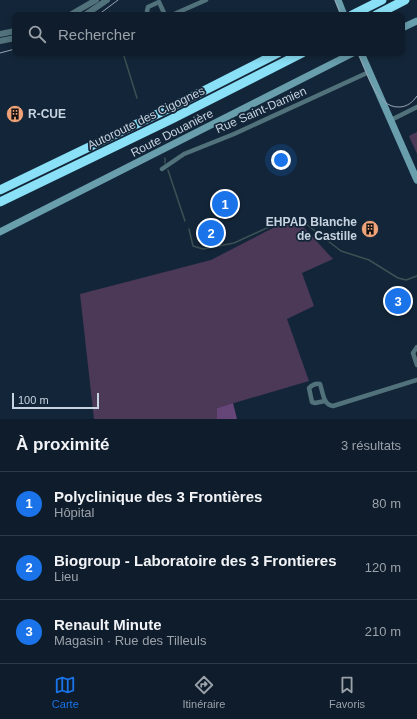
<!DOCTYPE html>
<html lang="fr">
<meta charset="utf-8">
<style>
:root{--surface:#0e1c2b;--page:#172533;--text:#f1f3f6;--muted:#9ba1a9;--line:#2e3a47;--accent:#1a73e8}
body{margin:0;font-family:Arial,sans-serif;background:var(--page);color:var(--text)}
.scale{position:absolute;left:12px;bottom:10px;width:87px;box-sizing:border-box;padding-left:4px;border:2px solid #c7d3e0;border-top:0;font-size:11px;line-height:14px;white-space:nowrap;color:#c7d3e0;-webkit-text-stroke:3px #132639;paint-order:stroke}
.you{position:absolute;left:281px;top:160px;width:14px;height:14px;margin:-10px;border:3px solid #fff;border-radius:50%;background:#1a73e8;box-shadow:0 0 0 6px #1a73e833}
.badge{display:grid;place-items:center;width:26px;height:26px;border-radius:50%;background:var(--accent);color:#fff;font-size:13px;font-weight:700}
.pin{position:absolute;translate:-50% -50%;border:2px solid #fff;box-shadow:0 1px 4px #0006}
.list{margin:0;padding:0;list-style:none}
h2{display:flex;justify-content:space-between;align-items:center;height:52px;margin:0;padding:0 16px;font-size:17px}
h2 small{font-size:13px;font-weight:400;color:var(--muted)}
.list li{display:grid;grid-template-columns:26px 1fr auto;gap:12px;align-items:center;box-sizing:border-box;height:64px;padding:0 16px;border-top:1px solid var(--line)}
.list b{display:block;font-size:15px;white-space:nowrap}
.list p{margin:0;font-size:13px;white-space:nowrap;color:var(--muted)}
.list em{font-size:13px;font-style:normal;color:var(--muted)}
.icon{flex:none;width:22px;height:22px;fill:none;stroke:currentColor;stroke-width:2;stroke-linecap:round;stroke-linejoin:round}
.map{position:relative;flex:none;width:417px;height:419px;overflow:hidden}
.search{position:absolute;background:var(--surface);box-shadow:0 2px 6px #0003;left:12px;right:12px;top:12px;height:44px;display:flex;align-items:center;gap:10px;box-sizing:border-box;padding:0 14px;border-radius:8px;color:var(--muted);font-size:15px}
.sheet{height:244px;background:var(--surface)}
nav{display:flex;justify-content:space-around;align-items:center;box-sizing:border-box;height:56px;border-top:1px solid var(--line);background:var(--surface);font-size:11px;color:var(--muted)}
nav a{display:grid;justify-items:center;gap:2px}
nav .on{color:var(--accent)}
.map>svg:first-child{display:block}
.green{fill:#4c3857}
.forest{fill:#664578}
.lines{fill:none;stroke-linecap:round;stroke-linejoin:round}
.stream{stroke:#3c5153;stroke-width:1.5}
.minor{stroke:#52727b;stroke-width:4.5}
.tertiary{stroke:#52727b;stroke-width:6}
.secondary{stroke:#699ead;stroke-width:7}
.motorway{stroke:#8ae0f6;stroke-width:9}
.tram{stroke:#97a5b4;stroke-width:1}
.labels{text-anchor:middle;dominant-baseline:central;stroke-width:3.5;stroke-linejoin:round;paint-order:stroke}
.street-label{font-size:12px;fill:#c7d3e0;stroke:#132639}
.poi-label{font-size:12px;font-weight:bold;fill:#c7d3e0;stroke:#132639;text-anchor:start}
</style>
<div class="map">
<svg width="417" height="419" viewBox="0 0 417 419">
<rect width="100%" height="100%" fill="#132639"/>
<g class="green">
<polygon points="417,132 417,154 409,136"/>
<polygon points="294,217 333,259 302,273 314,306 287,319 309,381 217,408 217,419 94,419 80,294 211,260"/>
</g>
<polygon class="forest" points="233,403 237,419 217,419 217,408"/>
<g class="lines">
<g class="stream">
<polyline points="110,12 111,15"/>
<polyline points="123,53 137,98"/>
<polyline points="165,158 165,163"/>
<polyline points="168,170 185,221"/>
<polyline points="189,229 193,246 203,249 234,243 271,226 284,217 306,224 341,251 369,260 398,278 406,280 417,276"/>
</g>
<g class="minor">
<polyline points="148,15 147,11 148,7 159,2 165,15"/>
<polyline points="172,15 206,0"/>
<polyline points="391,120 417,107"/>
<polyline points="162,169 184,154 234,134 369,72"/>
<polyline points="417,347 413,353 417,365"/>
<path d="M 325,401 L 315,403 L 312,402 L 309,388 C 312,385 316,383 320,384 C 323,392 323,405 333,406 L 417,380"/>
</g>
<g class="tertiary">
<polyline points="70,15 96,0"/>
<polyline points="85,15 107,0"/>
<polyline points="0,34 15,31"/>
<polyline points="0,41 15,38"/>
</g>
<g class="secondary">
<polyline points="338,0 344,15"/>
<polyline points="402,28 417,21"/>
<polyline points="361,53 417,180"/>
<polyline points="0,232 353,53"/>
</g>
<g class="motorway">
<polyline points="352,15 382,0"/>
<polyline points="376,15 405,0"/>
<polyline points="0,190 172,107 278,53"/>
<polyline points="0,202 172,119 302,53"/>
</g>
<g class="tram">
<polyline points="335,0 341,15"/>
<polyline points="98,15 118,0"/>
<polyline points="0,53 15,49"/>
<path d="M 358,53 C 366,70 376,108 399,107 C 407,107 413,102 417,96"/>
</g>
</g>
<defs>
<symbol id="building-disc" viewBox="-11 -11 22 22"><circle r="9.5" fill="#f0a378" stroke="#132639"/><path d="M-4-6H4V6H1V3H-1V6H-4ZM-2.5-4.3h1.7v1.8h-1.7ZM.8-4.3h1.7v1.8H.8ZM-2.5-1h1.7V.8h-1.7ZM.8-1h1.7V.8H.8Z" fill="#111"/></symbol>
</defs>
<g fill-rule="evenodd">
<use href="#building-disc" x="5" y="104" width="20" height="20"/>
<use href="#building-disc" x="360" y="219" width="20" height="20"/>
</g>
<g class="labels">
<g class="street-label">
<text transform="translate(261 110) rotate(-24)">Rue Saint-Damien</text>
<text transform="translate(146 118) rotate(-26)">Autoroute des Cigognes</text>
<text transform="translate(172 133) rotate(-27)">Route Douanière</text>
</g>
<g class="poi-label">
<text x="28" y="114">R-CUE</text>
<text x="357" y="222" text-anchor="end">EHPAD Blanche<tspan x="357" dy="14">de Castille</tspan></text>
</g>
</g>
</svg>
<div class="scale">100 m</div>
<div class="you"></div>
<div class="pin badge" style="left:225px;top:204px">1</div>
<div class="pin badge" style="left:211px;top:233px">2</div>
<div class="pin badge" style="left:398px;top:301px">3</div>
<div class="search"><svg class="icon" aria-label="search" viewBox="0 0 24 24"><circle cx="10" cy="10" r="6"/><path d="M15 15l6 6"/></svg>Rechercher</div>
</div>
<section class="sheet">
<h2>À proximité<small>3 résultats</small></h2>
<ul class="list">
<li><span class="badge">1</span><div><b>Polyclinique des 3 Frontières</b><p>Hôpital</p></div><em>80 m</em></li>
<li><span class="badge">2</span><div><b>Biogroup - Laboratoire des 3 Frontieres</b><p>Lieu</p></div><em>120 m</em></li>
<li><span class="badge">3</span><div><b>Renault Minute</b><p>Magasin · Rue des Tilleuls</p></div><em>210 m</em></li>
</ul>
</section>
<nav>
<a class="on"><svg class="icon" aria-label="map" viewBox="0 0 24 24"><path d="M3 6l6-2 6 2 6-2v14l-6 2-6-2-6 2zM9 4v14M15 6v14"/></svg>Carte</a>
<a><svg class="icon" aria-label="directions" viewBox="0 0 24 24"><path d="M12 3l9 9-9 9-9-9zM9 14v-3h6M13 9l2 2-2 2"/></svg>Itinéraire</a>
<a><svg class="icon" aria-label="saved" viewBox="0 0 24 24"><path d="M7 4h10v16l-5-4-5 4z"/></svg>Favoris</a>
</nav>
